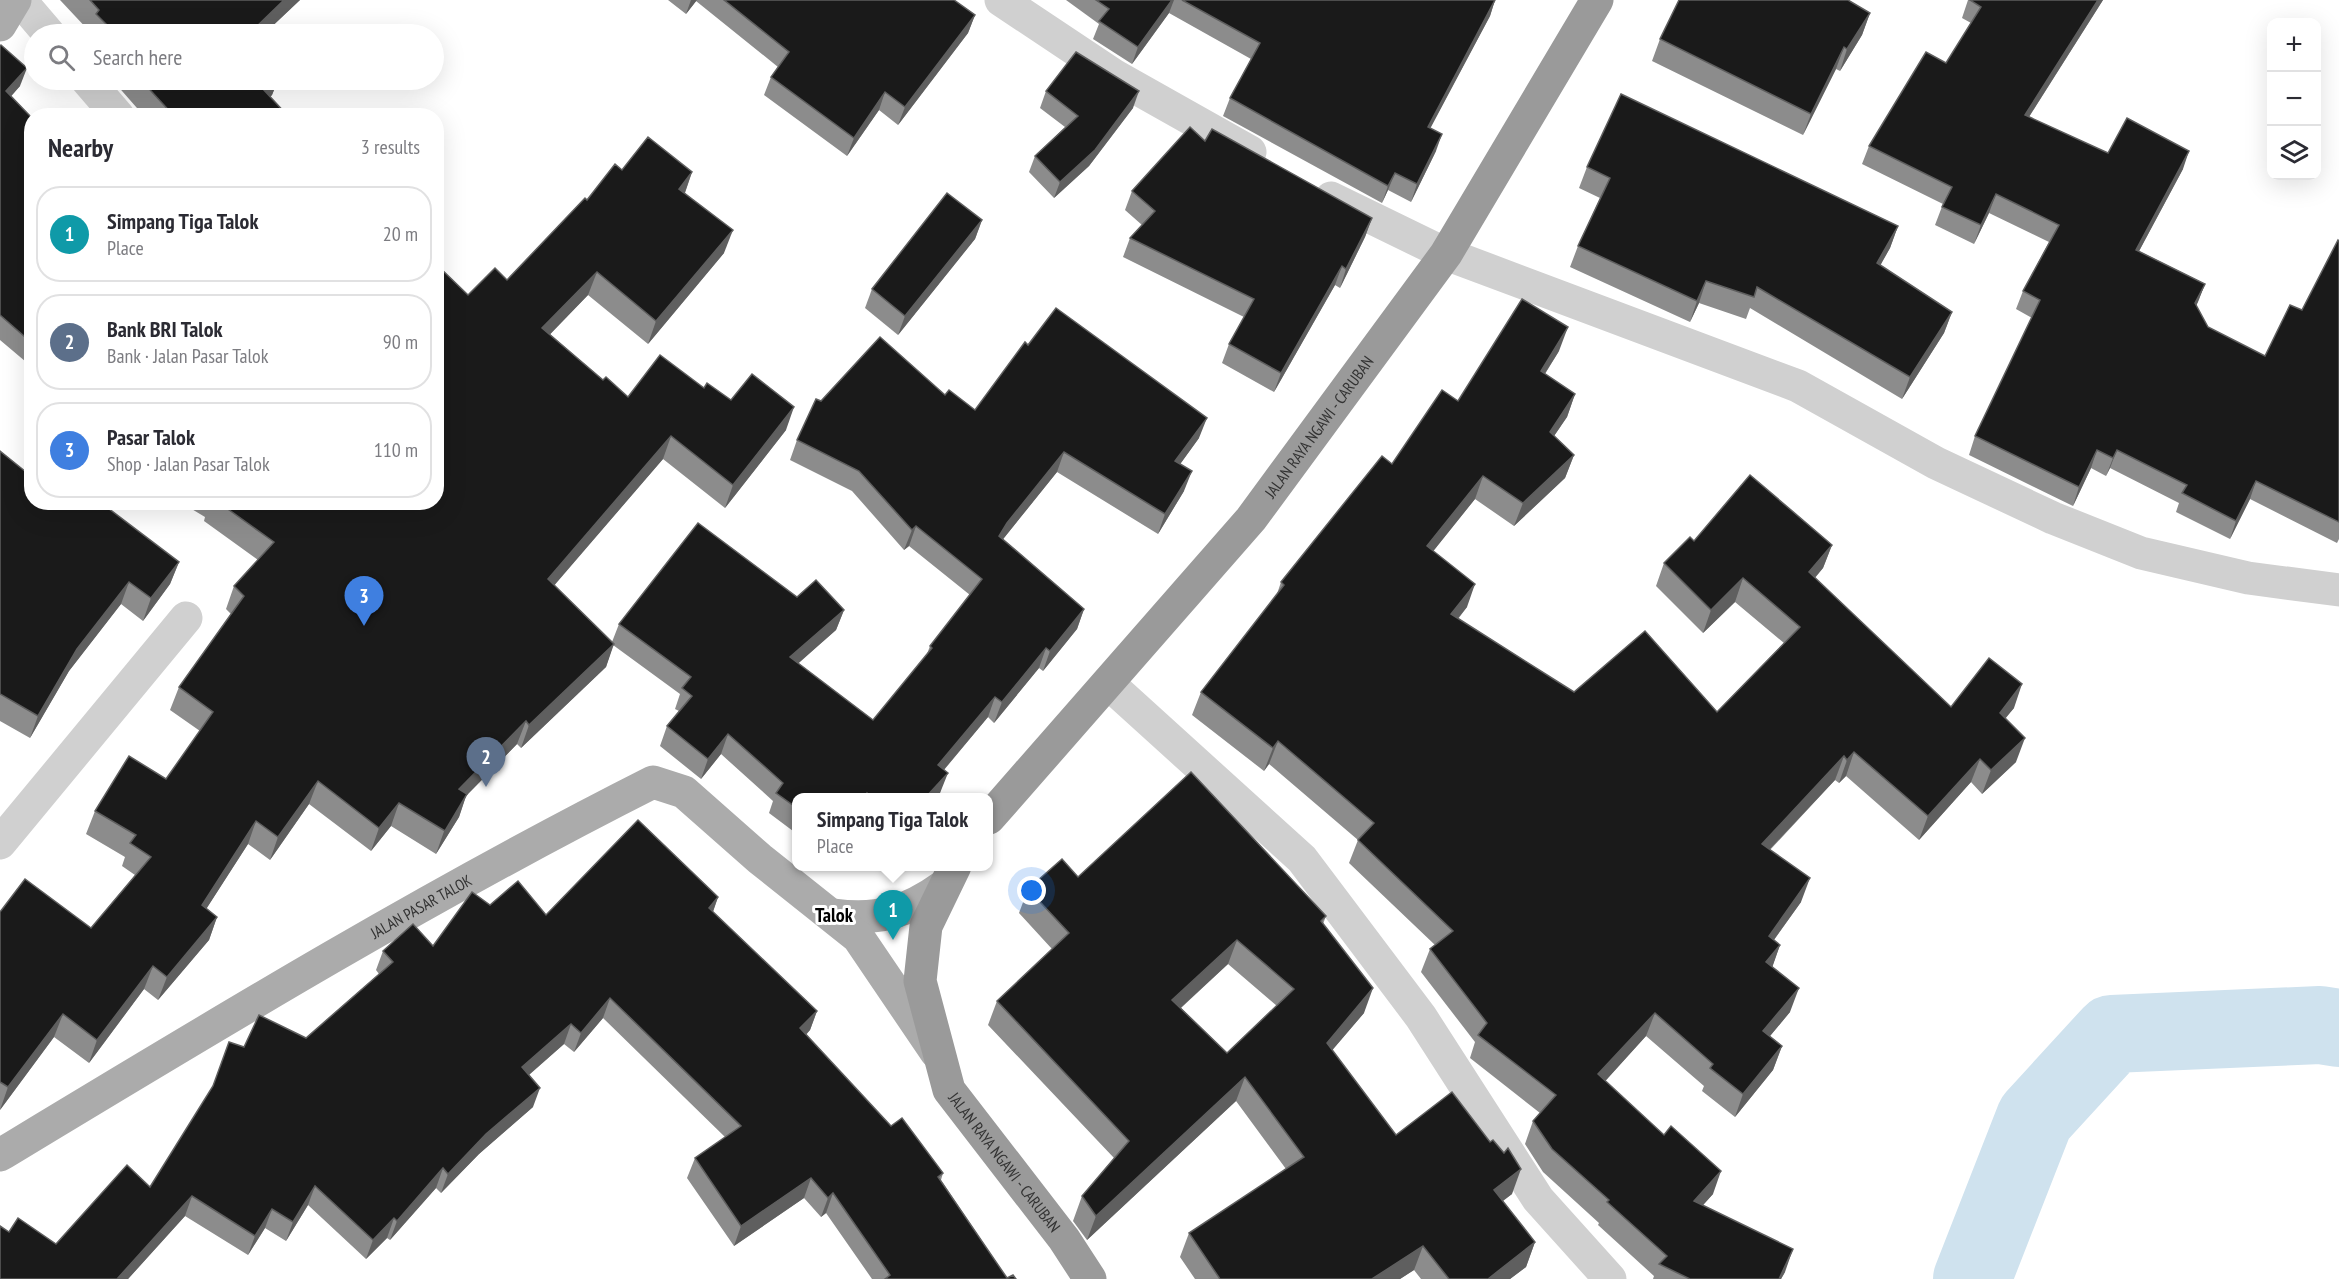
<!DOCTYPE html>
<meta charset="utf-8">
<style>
:root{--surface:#fff;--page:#f7f7f7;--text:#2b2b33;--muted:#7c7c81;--line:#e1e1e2;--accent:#e63946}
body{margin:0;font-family:"PT Sans Narrow",sans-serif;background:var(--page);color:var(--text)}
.controls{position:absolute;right:18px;top:18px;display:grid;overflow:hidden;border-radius:12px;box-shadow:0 6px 24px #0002}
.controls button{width:54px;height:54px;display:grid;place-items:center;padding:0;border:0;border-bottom:2px solid var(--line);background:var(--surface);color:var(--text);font:30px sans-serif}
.you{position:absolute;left:1032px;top:891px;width:21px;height:21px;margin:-15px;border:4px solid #fff;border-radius:50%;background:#1a73e8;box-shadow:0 0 0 9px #1a73e833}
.badge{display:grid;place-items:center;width:39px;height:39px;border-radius:50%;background:var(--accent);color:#fff;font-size:20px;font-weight:700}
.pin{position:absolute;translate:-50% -50px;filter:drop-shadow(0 2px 3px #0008)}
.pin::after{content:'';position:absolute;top:32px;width:21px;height:18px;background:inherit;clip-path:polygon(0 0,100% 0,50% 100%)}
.popup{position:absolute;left:792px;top:793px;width:201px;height:78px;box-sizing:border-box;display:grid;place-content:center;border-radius:12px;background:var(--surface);filter:drop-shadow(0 2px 4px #0005);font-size:20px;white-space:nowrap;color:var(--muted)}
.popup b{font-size:22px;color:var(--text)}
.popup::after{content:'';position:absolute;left:50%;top:100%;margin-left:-12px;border:12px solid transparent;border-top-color:var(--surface)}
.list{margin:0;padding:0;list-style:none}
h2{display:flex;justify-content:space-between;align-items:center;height:78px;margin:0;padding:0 24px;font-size:26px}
h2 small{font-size:20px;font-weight:400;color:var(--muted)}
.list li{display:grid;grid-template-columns:39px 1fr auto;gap:18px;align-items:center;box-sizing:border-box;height:96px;margin:0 12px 12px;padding:0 12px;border:2px solid var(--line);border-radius:24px}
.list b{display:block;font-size:22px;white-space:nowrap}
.list p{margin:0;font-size:20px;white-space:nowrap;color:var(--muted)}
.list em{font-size:20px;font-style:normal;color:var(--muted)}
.icon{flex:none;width:33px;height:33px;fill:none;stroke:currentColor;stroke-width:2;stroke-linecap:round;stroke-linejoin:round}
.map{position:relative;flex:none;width:2339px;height:1279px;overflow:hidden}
.search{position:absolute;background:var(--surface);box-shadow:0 6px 24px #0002;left:24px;top:24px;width:420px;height:66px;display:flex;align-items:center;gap:15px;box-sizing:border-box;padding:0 21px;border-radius:33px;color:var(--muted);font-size:22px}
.panel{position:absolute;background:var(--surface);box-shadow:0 6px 24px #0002;left:24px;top:108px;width:420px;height:402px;border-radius:24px}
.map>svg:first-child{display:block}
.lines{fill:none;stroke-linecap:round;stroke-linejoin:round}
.river{stroke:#cfe2ee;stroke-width:78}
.minor{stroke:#d0d0d0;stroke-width:33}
.major{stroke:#ababab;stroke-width:33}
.highway{stroke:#9a9a9a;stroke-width:33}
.wall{fill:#8c8c8c;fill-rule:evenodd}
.shaded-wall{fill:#5f5f5f}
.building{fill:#1a1a1a;stroke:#5f5f5f;stroke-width:1.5;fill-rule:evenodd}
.labels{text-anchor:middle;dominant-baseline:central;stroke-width:6;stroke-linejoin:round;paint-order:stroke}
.street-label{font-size:16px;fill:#333;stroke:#fff}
.quarter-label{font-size:20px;font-weight:bold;fill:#000;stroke:#fff}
</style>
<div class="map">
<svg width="2339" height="1279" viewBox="0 0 2339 1279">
<rect width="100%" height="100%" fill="#fff"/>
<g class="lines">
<polyline class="river" points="1972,1279 2035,1118 2112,1034 2320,1025 2339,1028"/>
<g class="minor">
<polyline points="20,0 49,34"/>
<polyline points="1001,0 1115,76 1250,152"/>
<polyline points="87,80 118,116"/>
<polyline points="1331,198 1446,254 1798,386 1936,463 2053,518 2141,553 2248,578 2339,590"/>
<polyline points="1109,684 1302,859 1421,1017 1538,1199 1610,1279"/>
<polyline points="0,843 186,618"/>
</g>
<g class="major">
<polyline points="0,25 15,0"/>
<path d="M 834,915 C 878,921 908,912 944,886"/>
<path id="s1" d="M 0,1155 C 215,1025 429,895 653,782 L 684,792 L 760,859 L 858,937 L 936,1052"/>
</g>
<g class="highway">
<path id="s2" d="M 989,818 L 1251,519 L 1446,254 L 1597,0"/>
<path id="s3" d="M 955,866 L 926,926 L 920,981 L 949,1090 L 1064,1239 L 1090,1279"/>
</g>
</g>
<g class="wall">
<polygon points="60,0 300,0 264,34 88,34 90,32"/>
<polygon points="668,0 954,0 975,15 968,33 898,125 879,110 847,156 764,95 771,77 778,67 696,1 686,14"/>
<polygon points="1066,0 1495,0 1490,16 1430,128 1436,151 1411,202 1388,190 1382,203 1223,116 1230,98 1251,59 1169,13 1132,64 1093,39 1099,24"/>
<polygon points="1968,0 2103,0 2029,117 2108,153 2183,169 2139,251 2205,284 2196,306 2208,327 2265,356 2302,310 2339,241 2339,539 2337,543 2250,499 2230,539 2176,512 2179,503 2110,468 2106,476 2091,468 2073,506 1969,455 1975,436 2032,318 2016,309 2023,291 2049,242 1989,213 1974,244 1935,225 1943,204 1862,164 1869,146 1946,63 1971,23 1962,18"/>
<polygon points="1870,13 1862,35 1840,71 1836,69 1803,135 1652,61 1660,39"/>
<polygon points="0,46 20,86 11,96 32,118 32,367 0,340"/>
<polygon points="116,80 278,80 272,95 270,97 288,116 144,116 115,83"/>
<polygon points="1046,91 1133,108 1089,166 1054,198 1029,172 1035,156 1065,127 1040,108"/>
<polygon points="1205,141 1372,218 1365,237 1340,288 1335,285 1274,392 1222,363 1229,344 1244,317 1123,257 1130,238 1142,225 1125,210 1132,191"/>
<polygon points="1587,167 1898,226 1890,248 1880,265 1952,312 1944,333 1902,399 1750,308 1746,319 1699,303 1690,322 1570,267 1578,246 1600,198 1579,188"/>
<polygon points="622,170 692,172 685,193 724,253 648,344 588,295 550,334 603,380 628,397 704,388 731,400 786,430 725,508 663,459 554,585 612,642 619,624 797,597 844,610 836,630 798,663 873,720 927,654 930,646 970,595 909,546 904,550 852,491 790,460 797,440 821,401 945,395 975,410 1028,345 1199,438 1180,464 1184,491 1158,534 1057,472 1003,539 1084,609 1077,629 1043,671 1039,668 994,723 988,717 944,770 940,793 936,798 797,798 797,834 769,813 773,801 721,754 701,779 660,746 667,726 679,711 675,709 680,694 613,645 606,667 521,748 517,744 466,796 459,817 436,854 391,826 371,851 309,804 270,860 248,844 206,909 217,917 209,940 158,1000 144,989 89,1063 54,1037 0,1110 0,912 91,928 135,875 122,866 125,857 86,834 95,811 166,779 200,731 170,710 179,687 231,614 226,609 234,586 258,560 204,521 205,517 180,502 436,502 468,295 507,280 587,200"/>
<polygon points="982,220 975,239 898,335 865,308 872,289"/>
<polygon points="1559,351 1545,374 1575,394 1567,417 1554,436 1574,455 1565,478 1514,526 1475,499 1433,551 1467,607 1458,619 1574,692 1717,712 1784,643 1735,602 1703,633 1656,586 1664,563 1694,541 1832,545 1823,568 1815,578 1951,707 2014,708 2005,718 2016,762 1982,794 1971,782 1919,840 1846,776 1839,783 1835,780 1770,850 1801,902 1774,940 1780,945 1772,967 1790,1012 1770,1036 1782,1046 1773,1070 1735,1117 1702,1091 1704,1086 1646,1036 1605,1081 1713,1194 1703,1205 1785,1272 1781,1279 1653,1279 1654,1276 1598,1225 1599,1223 1543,1172 1525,1144 1533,1121 1540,1113 1470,1058 1475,1042 1421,972 1430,949 1435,945 1349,863 1358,840 1269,764 1264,771 1192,715 1201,692 1277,594 1281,582 1392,464 1458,401"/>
<polygon points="0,451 26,472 179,562 170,584 143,621 121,604 69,671 30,738 0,721"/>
<path d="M 1078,877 L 1326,916 L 1323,924 L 1364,1013 L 1332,1050 L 1396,1135 L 1512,1194 L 1503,1201 L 1535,1242 L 1526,1267 L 1510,1279 L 1421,1279 L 1414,1270 L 1400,1279 L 1195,1279 L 1180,1257 L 1189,1233 L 1286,1169 L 1236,1101 L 1087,1240 L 1073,1221 L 1082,1196 L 1114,1158 L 988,1025 L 997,1001 L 1052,949 L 1019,913 L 1028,889 ZM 1228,964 L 1277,1006 L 1227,1053 L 1181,1008 Z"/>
<polygon points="718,897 713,912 817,1011 810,1030 806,1035 891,1126 943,1173 941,1180 1007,1278 1016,1279 872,1279 826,1213 821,1217 804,1198 734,1246 687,1178 695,1158 725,1137 603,1018 574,1052 564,1044 529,1075 533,1107 479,1154 441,1193 436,1188 390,1240 387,1238 366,1259 308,1205 286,1241 265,1228 248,1255 185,1216 128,1279 9,1232 56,1244 150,1187 244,1047 306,1038 379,974 376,970 383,951 433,946 490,905 546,915"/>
</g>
<g class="shaded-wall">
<polygon points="284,0 300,0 264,34 249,34"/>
<polygon points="691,0 697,0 686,14"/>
<polygon points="1172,0 1174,0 1169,13 1132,64 1138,47"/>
<polygon points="1495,0 1490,16 1422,144 1428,127"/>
<polygon points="2098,0 2103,0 2018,134 2025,115"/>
<polygon points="1870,13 1862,35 1840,71 1847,49"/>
<polygon points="975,15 968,33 898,125 905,107"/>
<polygon points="1844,47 1836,69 1803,135 1811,114"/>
<polygon points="27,68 20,86 0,109 6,91"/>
<polygon points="273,80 278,80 272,95 255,112 263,89"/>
<polygon points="1139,91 1133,108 1089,166 1054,198 1060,182"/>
<polygon points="885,92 879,110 847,156 854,138"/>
<polygon points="1442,134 1436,151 1411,202 1417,184"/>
<polygon points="2189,151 2183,169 2130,268 2136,250"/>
<polygon points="692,172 684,195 679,189"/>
<polygon points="1395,173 1388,190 1382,203 1388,186"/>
<polygon points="1996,194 1989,213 1974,244 1981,225"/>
<polygon points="1372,218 1365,237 1340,288 1346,269"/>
<polygon points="982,220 975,239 898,335 905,316"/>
<polygon points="1898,226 1890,248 1870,284 1877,263"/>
<polygon points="733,230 724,253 648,344 656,321"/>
<polygon points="1342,266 1335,285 1274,392 1281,373"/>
<polygon points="597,272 588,295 534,351 542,328"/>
<polygon points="1706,281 1699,303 1690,322 1697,301"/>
<polygon points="2205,284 2198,302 2188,322 2195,303"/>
<polygon points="1952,312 1944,333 1902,399 1910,377"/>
<polygon points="1568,327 1559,351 1532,394 1541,371"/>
<polygon points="1575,394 1567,417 1541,455 1550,432"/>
<polygon points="794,407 786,430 725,508 733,485"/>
<polygon points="1207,418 1199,438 1168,481 1175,461"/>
<polygon points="671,436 663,459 540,602 548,579"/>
<polygon points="2097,450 2091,468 2073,506 2079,487"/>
<polygon points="2117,450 2110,468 2106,476 2113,458"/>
<polygon points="1064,452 1057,472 1000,543 999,536 1007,523"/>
<polygon points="1574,455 1565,478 1514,526 1523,503"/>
<polygon points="1192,471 1184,491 1158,534 1165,514"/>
<polygon points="1483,476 1475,499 1419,569 1427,546"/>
<polygon points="2256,481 2250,499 2230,539 2236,521"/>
<polygon points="916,526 909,546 904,550 912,530"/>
<polygon points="1832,545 1823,568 1800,595 1809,572"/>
<polygon points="179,562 170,584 143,621 151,598"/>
<polygon points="1743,578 1735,602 1703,633 1711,610"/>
<polygon points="129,582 121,604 69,671 30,738 38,716 77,649"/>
<polygon points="1475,584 1467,607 1442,638 1451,614"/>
<polygon points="1084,609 1077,629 1043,671 1050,651"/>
<polygon points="844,610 836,630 783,677 790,657"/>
<polygon points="614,644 606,667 521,748 529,725"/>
<polygon points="1046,648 1039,668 994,723 1002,702"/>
<polygon points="2022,684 2014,708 1991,736 2000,713"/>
<polygon points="995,697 988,717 931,785 938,765"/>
<polygon points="526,721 517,744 466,796 459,817 436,854 459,789"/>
<polygon points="728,734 721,754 701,779 708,759"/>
<polygon points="2025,738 2016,762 1982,794 1991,770"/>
<polygon points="1278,741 1269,764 1264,771 1273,748"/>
<polygon points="1854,752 1846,776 1839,783 1847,760"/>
<polygon points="1844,756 1835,780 1753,867 1762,844"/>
<polygon points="1980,759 1971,782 1919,840 1928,816"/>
<polygon points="948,773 940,793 936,798 925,798"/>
<polygon points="318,781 309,804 270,860 278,837"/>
<polygon points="399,803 391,826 371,851 379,828"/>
<polygon points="256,821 248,844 194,928 202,905"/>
<polygon points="1810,878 1801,902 1760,959 1769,936"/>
<polygon points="718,897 711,917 709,908"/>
<polygon points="217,917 209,940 158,1000 167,977"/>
<polygon points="1237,940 1228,964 1163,1024 1172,1000"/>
<polygon points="1780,945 1772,968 1766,962"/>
<polygon points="153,966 144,989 89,1063 97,1040"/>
<polygon points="1373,988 1364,1013 1318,1067 1327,1043"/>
<polygon points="1799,988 1790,1012 1755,1054 1763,1031"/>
<polygon points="610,998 603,1018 574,1052 581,1033"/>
<polygon points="817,1011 810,1030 793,1048 800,1028"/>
<polygon points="1655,1013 1646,1036 1590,1098 1598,1074"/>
<polygon points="63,1014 54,1037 0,1110 8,1087"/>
<polygon points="571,1024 564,1044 515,1087 522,1067"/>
<polygon points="1782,1046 1773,1070 1735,1117 1743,1094"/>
<polygon points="1245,1077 1236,1101 1087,1240 1096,1216"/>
<polygon points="540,1088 533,1107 479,1154 441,1193 448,1174 486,1134"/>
<polygon points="443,1168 436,1188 390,1240 397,1221"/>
<polygon points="1521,1169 1512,1194 1485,1214 1494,1190"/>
<polygon points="1721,1171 1713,1194 1686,1224 1694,1201"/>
<polygon points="811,1178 804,1198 734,1246 741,1226"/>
<polygon points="315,1186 308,1205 286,1241 293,1222"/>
<polygon points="833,1193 826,1213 821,1217 828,1198"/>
<polygon points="192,1196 185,1216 128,1279 117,1279"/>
<polygon points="272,1209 265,1228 248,1255 255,1236"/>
<polygon points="394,1218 387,1238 366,1259 373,1240"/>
<polygon points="1535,1242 1526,1267 1510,1279 1488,1279"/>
<polygon points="1423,1246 1414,1270 1400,1279 1372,1279"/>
<polygon points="1793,1249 1785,1272 1781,1279 1779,1279"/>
</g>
<g class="building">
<polygon points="90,0 284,0 249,34 116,34 96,14 99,10"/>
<polygon points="724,0 954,0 975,15 905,107 885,92 854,138 771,77 789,52"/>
<polygon points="1096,0 1172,0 1138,47 1099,21 1109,9"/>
<polygon points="1182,0 1495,0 1428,127 1442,134 1417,184 1395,173 1388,186 1230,98 1260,43"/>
<polygon points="1679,0 1848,0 1870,13 1847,49 1844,47 1811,114 1660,39"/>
<polygon points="1970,0 2098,0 2025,115 2108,153 2127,118 2189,151 2136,250 2205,284 2195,303 2208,327 2265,356 2290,305 2302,310 2338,240 2339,241 2339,522 2256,481 2236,521 2182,493 2187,485 2117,450 2113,458 2097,450 2079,487 1975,436 2040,300 2023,291 2059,225 1996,194 1981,225 1942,207 1952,187 1869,146 1926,52 1946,63 1981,7"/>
<polygon points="1,45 27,68 6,91 32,118 32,343 0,315 0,46"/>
<polygon points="1076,52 1139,91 1095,150 1060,182 1035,156 1078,116 1046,91"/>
<polygon points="141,80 273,80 263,89 288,116 174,116"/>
<polygon points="1621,94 1898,226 1877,263 1952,312 1910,377 1757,287 1754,297 1706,281 1697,301 1578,246 1610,178 1587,167"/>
<polygon points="1190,127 1205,141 1212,129 1372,218 1346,269 1342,266 1281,373 1229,344 1254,299 1130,238 1155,211 1132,191"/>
<polygon points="648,137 692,172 679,189 733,230 656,321 597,272 542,328 603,380 606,377 628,397 660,355 704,388 707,383 731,400 752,374 794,407 733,485 671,436 548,579 614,644 529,725 526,721 459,789 467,794 445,831 399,803 379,828 318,781 278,837 256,821 202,905 217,917 167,977 153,966 97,1040 63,1014 8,1087 0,1082 0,912 25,879 91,928 151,857 130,843 136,835 95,811 129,756 166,779 213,712 179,687 244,596 234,586 274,542 218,502 436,502 436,264 468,295 495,268 507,280 585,198 587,200 615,164 622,170"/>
<polygon points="947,193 982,220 905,316 872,289"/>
<polygon points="1522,299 1568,327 1541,371 1575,394 1550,432 1574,455 1523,503 1483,476 1427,546 1475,584 1451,614 1574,692 1645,631 1717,712 1800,627 1743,578 1711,610 1664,563 1690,537 1694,541 1750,475 1832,545 1809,572 1951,707 1989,658 2022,684 2000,713 2025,738 1991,770 1980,759 1928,816 1854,752 1847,760 1844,756 1762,844 1810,878 1769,936 1780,945 1766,962 1799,988 1763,1031 1782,1046 1743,1094 1710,1068 1713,1064 1655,1013 1598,1074 1664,1135 1671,1126 1721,1171 1694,1201 1793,1249 1779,1279 1690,1279 1659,1264 1667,1256 1607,1202 1609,1200 1552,1149 1533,1121 1556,1095 1478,1035 1487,1023 1430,949 1453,931 1358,840 1374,823 1278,741 1273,748 1201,692 1284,585 1281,582 1382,456 1392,464 1442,390 1458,401"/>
<polygon points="1056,308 1207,418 1175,461 1192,471 1165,514 1064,452 1007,523 999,536 1084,609 1050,651 1046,648 1002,702 995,697 938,765 948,773 925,798 872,798 867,793 864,798 797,798 797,808 776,793 783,783 728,734 708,759 667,726 692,696 682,688 691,677 619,624 698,523 797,597 816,580 844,610 790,657 873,720 932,648 930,646 982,579 916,526 912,530 859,471 797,440 816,399 821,401 880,337 945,395 949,390 975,410 1025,342 1028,345"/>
<polygon points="0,451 26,472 32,465 32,502 100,502 179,562 151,598 129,582 77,649 38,716 0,694"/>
<path d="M 1191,772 L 1326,916 L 1321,921 L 1373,988 L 1327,1043 L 1396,1135 L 1452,1092 L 1490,1142 L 1493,1140 L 1504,1153 L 1508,1148 L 1521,1169 L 1494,1190 L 1535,1242 L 1488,1279 L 1449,1279 L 1423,1246 L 1372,1279 L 1220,1279 L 1189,1233 L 1304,1157 L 1245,1077 L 1096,1216 L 1082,1196 L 1129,1141 L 997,1001 L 1069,933 L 1028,889 L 1062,859 L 1078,877 ZM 1237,940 L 1294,989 L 1227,1053 L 1172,1000 Z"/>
<polygon points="638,820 718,897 709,908 817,1011 800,1028 891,1126 902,1118 943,1173 938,1177 1007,1278 1013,1275 1016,1279 885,1279 890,1275 833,1193 828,1198 811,1178 741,1226 695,1158 741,1126 610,998 581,1033 571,1024 522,1067 540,1088 486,1134 448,1174 443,1168 397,1221 394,1218 373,1240 315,1186 293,1222 272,1209 255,1236 192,1196 117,1279 0,1279 0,1226 9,1232 18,1218 56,1244 127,1165 150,1187 213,1086 229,1042 244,1047 259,1015 306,1038 393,962 383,951 413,924 433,946 472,892 490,905 518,881 546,915"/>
</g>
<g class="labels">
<g class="street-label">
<text stroke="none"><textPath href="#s2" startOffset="512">JALAN RAYA NGAWI - CARUBAN</textPath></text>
<text stroke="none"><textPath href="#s1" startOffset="489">JALAN PASAR TALOK</textPath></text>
<text stroke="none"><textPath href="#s3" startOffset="326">JALAN RAYA NGAWI - CARUBAN</textPath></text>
</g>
<g class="quarter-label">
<text x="834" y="915">Talok</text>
</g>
</g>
</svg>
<div class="controls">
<button>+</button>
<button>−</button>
<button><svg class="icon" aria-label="layers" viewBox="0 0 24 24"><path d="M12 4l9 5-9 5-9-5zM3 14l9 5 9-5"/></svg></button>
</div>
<div class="you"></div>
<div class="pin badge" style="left:893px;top:940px;background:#0f9aa8">1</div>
<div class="popup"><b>Simpang Tiga Talok</b>Place</div>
<div class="pin badge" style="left:486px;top:787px;background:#5c6f8a">2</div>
<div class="pin badge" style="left:364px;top:626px;background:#3f7fe0">3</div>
<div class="search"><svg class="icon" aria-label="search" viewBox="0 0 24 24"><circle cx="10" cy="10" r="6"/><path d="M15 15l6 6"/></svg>Search here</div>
<section class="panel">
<h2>Nearby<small>3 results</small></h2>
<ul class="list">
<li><span class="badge" style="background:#0f9aa8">1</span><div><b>Simpang Tiga Talok</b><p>Place</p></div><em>20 m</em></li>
<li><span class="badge" style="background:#5c6f8a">2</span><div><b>Bank BRI Talok</b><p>Bank · Jalan Pasar Talok</p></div><em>90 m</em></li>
<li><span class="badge" style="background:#3f7fe0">3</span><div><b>Pasar Talok</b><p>Shop · Jalan Pasar Talok</p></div><em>110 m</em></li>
</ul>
</section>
</div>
